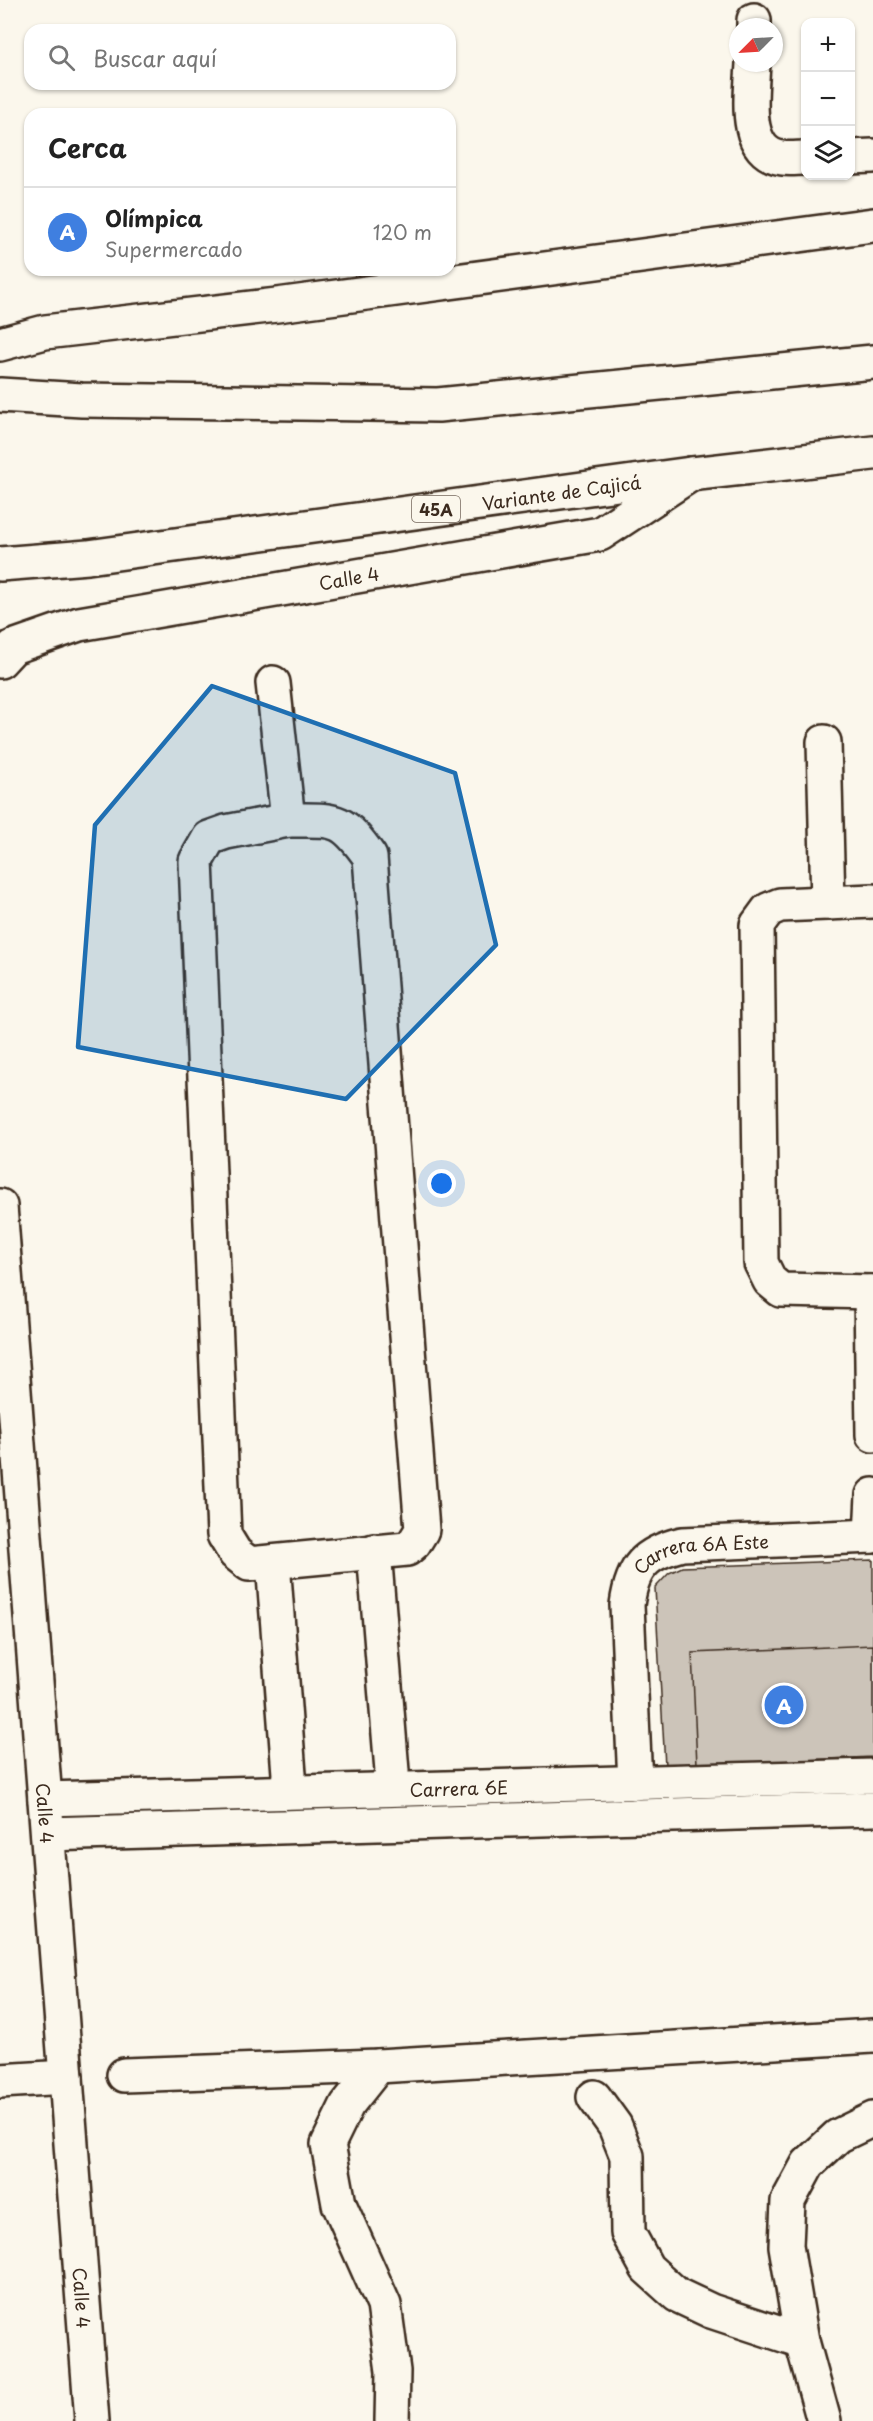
<!DOCTYPE html>
<html lang="es">
<meta charset="utf-8">
<style>
:root{--surface:#fff;--page:#f2f2f2;--text:#222;--muted:#767676;--line:#e0e0e0;--accent:#0f766e}
body{margin:0;font-family:"Playpen Sans",sans-serif;background:var(--page);color:var(--text)}
.controls{position:absolute;right:18px;top:18px;display:grid;overflow:hidden;border-radius:12px;box-shadow:0 2px 4px #0004}
.controls button{width:54px;height:54px;display:grid;place-items:center;padding:0;border:0;border-bottom:2px solid var(--line);background:var(--surface);color:var(--text);font:30px sans-serif}
.compass{position:absolute;left:729px;top:18px;width:54px;height:54px;border-radius:50%;background:var(--surface);box-shadow:0 2px 4px #0004;rotate:246deg}
.you{position:absolute;left:442px;top:1184px;width:21px;height:21px;margin:-15px;border:4px solid #fff;border-radius:50%;background:#1a73e8;box-shadow:0 0 0 9px #1a73e833}
.badge{display:grid;place-items:center;width:39px;height:39px;border-radius:50%;background:var(--accent);color:#fff;font-size:20px;font-weight:700}
.pin{position:absolute;translate:-50% -50%;border:3px solid #fff;box-shadow:0 2px 6px #0006}
.list{margin:0;padding:0;list-style:none}
h2{display:flex;justify-content:space-between;align-items:center;height:78px;margin:0;padding:0 24px;font-size:26px}
h2 small{font-size:20px;font-weight:400;color:var(--muted)}
.list li{display:grid;grid-template-columns:39px 1fr auto;gap:18px;align-items:center;box-sizing:border-box;height:90px;padding:0 24px;border-top:2px solid var(--line)}
.list b{display:block;font-size:22px;white-space:nowrap}
.list p{margin:0;font-size:20px;white-space:nowrap;color:var(--muted)}
.list em{font-size:20px;font-style:normal;color:var(--muted)}
.icon{flex:none;width:33px;height:33px;fill:none;stroke:currentColor;stroke-width:2;stroke-linecap:round;stroke-linejoin:round}
.map{position:relative;flex:none;width:873px;height:2421px;overflow:hidden}
.search{position:absolute;background:var(--surface);box-shadow:0 2px 4px #0004;left:24px;top:24px;width:432px;height:66px;display:flex;align-items:center;gap:15px;box-sizing:border-box;padding:0 21px;border-radius:18px;color:var(--muted);font-size:22px}
.panel{position:absolute;background:var(--surface);box-shadow:0 2px 4px #0004;left:24px;top:108px;width:432px;height:168px;border-radius:18px}
.map>svg:first-child{display:block}
.shadow{fill:#0003}
.building{fill:#ccc4b9;stroke:#3b2a1e;stroke-width:1.5}
.lines{fill:none;stroke-linecap:round;stroke-linejoin:round}
.minor-casing{stroke:#3b2a1e;stroke-width:38}
.highway-casing{stroke:#3b2a1e;stroke-width:38}
.minor{stroke:#fbf7ec;stroke-width:33}
.highway{stroke:#fbf7ec;stroke-width:33}
.marked{fill:#1f6fb2;fill-opacity:0.2;stroke:#1f6fb2;stroke-width:4.5;stroke-linejoin:round}
.labels{text-anchor:middle;dominant-baseline:central;stroke-width:6;stroke-linejoin:round;paint-order:stroke}
.shield{fill:#fbf7ec;stroke:#75685c;stroke-width:1.5}
.shield-label{font-size:16px;font-weight:bold;fill:#3b2a1e}
.street-label{font-size:18px;fill:#3b2a1e;stroke:#fbf7ec}
</style>
<div class="map">
<svg width="873" height="2421" viewBox="0 0 873 2421">
<rect width="100%" height="100%" fill="#fbf7ec"/>
<filter id="ink" filterUnits="userSpaceOnUse"><feTurbulence type="fractalNoise" baseFrequency=".0167" numOctaves="2"/><feDisplacementMap in="SourceGraphic" scale="12" xChannelSelector="R" yChannelSelector="G"/><feConvolveMatrix kernelMatrix="1 2 1 2 8 2 1 2 1" color-interpolation-filters="sRGB"/></filter>
<g filter="url(#ink)">
<polygon class="shadow" points="873,1561 873,1778 719,1785 656,1588"/>
<g class="building">
<polygon points="873,1560 873,1757 665,1766 655,1588 669,1573 682,1567"/>
<polygon points="873,1645 873,1757 697,1765 692,1653"/>
</g>
<g class="lines">
<defs>
<g id="minor">
<polyline points="754,27 754,20"/>
<path d="M 753,63 C 752,92 741,152 782,158 C 789,159 798,158 806,158"/>
<polyline points="850,157 873,156"/>
<polyline points="0,344 45,332 277,305 873,225"/>
<path id="s1" d="M 0,661 L 13,647 L 79,624 L 600,534 L 691,474"/>
<polyline points="273,683 288,820"/>
<polyline points="824,742 828,903"/>
<path d="M 288,820 C 336,820 341,816 370,857 L 422,1530 L 414,1543 L 407,1549 L 249,1564 L 235,1553 L 224,1535 L 196,861 L 209,838 L 226,832 Z"/>
<polyline points="873,901 780,905 768,910 757,925 761,1263 770,1281 781,1290 873,1292"/>
<path id="s2" d="M 0,1206 L 92,2421"/>
<polyline points="871,1292 873,1435"/>
<polyline points="871,1536 873,1495"/>
<polyline points="374,1551 392,1771 388,1789"/>
<polyline points="273,1562 289,1774 287,1792"/>
<path id="s3" d="M 635,1783 L 627,1605 C 632,1567 645,1553 682,1544 L 873,1536"/>
<path id="s4" d="M 45,1799 L 873,1776"/>
<polyline points="48,1834 873,1809"/>
<polyline points="378,2066 347,2105 328,2144 339,2204 384,2305 393,2371 392,2421"/>
<polyline points="124,2075 378,2066 873,2036"/>
<polyline points="0,2081 66,2077"/>
<polyline points="594,2097 615,2126 627,2156 628,2233 647,2268 677,2295 711,2311 802,2341"/>
<polyline points="824,2421 802,2341 786,2246 788,2201 808,2164 838,2136 873,2119"/>
</g>
<g id="highway">
<polyline points="0,395 82,400 438,405 873,362"/>
<path id="s5" d="M 0,564 L 88,557 L 691,474 L 873,453"/>
</g>
</defs>
<use href="#minor" class="minor-casing"/>
<use href="#highway" class="highway-casing"/>
<use href="#minor" class="minor"/>
<use href="#highway" class="highway"/>
</g>
</g>
<path class="marked" d="M 212,686 L 455,773 L 496,945 L 346,1099 L 78,1047 L 95,825 Z"/>
<g class="labels">
<rect class="shield" x="412" y="496" width="48" height="26" rx="4.5"/>
<g class="shield-label">
<text x="436" y="509">45A</text>
</g>
<g class="street-label">
<text stroke="none"><textPath href="#s5" startOffset="566">Variante de Cajicá</textPath></text>
<text stroke="none"><textPath href="#s1" startOffset="363">Calle 4</textPath></text>
<text stroke="none"><textPath href="#s3" startOffset="284">Carrera 6A Este</textPath></text>
<text stroke="none"><textPath href="#s4" startOffset="414">Carrera 6E</textPath></text>
<text stroke="none"><textPath href="#s2" startOffset="609">Calle 4</textPath></text>
<text stroke="none"><textPath href="#s2" startOffset="1095">Calle 4</textPath></text>
</g>
</g>
</svg>
<div class="controls">
<button>+</button>
<button>−</button>
<button><svg class="icon" aria-label="layers" viewBox="0 0 24 24"><path d="M12 4l9 5-9 5-9-5zM3 14l9 5 9-5"/></svg></button>
</div>
<svg class="compass" viewBox="-18 -18 36 36"><path d="M0-13l5 13h-10z" fill="#e53935"/><path d="M0 13l5-13h-10z" fill="#767676"/></svg>
<div class="you"></div>
<div class="pin badge" style="left:784px;top:1705px;background:#3f7fe0">A</div>
<div class="search"><svg class="icon" aria-label="search" viewBox="0 0 24 24"><circle cx="10" cy="10" r="6"/><path d="M15 15l6 6"/></svg>Buscar aquí</div>
<section class="panel">
<h2>Cerca<small></small></h2>
<ul class="list">
<li><span class="badge" style="background:#3f7fe0">A</span><div><b>Olímpica</b><p>Supermercado</p></div><em>120 m</em></li>
</ul>
</section>
</div>
